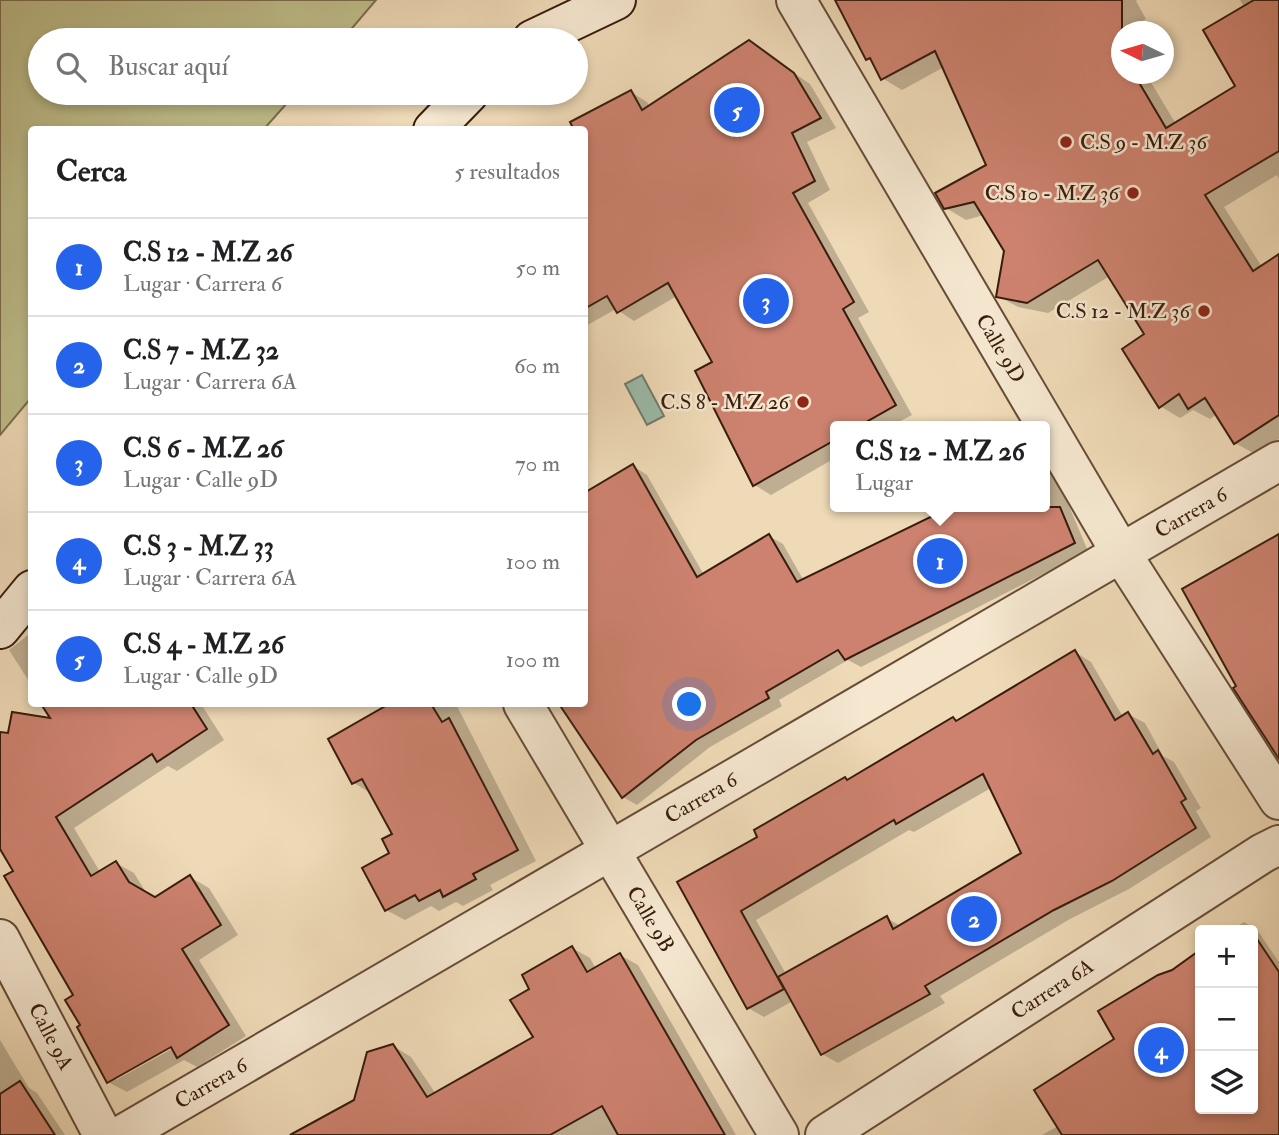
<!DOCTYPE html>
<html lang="es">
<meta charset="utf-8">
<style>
:root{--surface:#fff;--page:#f6f6f6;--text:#202124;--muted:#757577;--line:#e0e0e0;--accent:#2563eb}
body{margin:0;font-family:"IM FELL Double Pica",serif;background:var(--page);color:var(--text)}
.controls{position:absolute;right:21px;bottom:21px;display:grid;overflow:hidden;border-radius:7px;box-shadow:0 4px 10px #0003}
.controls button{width:63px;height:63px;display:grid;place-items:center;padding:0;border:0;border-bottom:2px solid var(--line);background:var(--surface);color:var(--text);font:35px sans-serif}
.compass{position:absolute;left:1111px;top:21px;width:63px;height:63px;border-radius:50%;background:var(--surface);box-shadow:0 4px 10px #0003;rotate:275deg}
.you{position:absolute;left:690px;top:705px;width:24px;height:24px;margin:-18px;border:5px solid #fff;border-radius:50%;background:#1a73e8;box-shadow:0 0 0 10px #1a73e833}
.badge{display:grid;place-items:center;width:46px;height:46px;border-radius:50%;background:var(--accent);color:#fff;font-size:23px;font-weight:700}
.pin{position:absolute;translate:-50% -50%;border:4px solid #fff;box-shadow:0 2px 7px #0006}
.popup{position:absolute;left:830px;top:421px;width:220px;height:91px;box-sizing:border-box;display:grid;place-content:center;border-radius:7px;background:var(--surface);filter:drop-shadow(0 2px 5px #0005);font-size:23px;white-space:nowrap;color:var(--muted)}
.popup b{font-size:26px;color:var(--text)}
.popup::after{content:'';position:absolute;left:50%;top:100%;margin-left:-14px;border:14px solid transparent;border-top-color:var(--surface)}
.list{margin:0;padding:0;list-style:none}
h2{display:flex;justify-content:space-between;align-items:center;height:91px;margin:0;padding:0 28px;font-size:30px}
h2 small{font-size:23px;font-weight:400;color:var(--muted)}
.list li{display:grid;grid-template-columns:46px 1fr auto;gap:21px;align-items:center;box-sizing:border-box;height:98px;padding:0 28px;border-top:2px solid var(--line)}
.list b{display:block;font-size:26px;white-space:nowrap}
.list p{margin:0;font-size:23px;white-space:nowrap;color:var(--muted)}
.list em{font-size:23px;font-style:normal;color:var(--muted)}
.icon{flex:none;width:38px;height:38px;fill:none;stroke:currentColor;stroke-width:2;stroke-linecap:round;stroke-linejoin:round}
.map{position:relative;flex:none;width:1279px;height:1135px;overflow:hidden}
.search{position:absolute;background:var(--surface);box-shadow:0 4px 10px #0003;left:28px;top:28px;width:560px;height:77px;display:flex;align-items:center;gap:18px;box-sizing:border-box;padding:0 24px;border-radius:38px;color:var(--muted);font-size:26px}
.panel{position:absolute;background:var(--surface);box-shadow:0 4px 10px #0003;left:28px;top:126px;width:560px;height:581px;border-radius:7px}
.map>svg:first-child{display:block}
.green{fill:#bebe8b;stroke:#7b6d4c;stroke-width:2}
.water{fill:#9abbaa;stroke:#737b6b;stroke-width:2}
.shadow{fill:#0003;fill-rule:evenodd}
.building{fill:#cd826f;stroke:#381c0c;stroke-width:2}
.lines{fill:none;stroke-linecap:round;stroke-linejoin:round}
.street-casing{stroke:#664c37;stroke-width:42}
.secondary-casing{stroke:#381c0c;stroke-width:42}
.street{stroke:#f5e7d0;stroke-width:38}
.secondary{stroke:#f5e7d0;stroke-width:38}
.poi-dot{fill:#8f2418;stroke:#f5e7d0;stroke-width:2.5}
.labels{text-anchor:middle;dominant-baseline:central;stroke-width:5;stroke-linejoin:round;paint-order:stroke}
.poi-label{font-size:21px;fill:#381c0c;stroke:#f5e7d0;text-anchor:end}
.street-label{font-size:21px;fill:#381c0c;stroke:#f5e7d0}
</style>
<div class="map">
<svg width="1279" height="1135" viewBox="0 0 1279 1135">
<rect width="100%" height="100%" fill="#efdab7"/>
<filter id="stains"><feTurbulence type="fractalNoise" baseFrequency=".00286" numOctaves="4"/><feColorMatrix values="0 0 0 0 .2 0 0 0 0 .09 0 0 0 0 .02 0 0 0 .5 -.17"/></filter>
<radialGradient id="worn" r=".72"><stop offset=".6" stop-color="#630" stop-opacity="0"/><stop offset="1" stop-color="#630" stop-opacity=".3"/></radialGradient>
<polygon class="green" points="0,0 376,0 342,40 40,40 40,93 296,93 264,129 32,130 31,398 0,435"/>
<polygon class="water" points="642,375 664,416 647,425 625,384"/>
<g class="shadow">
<polygon points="851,0 1137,0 1136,1 1146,19 1122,32 1122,74 1146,74 1176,124 1238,86 1245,8 1240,0 1279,0 1279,179 1277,175 1224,207 1262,267 1279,268 1279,439 1255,454 1235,443 1217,414 1210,419 1193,410 1180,418 1160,406 1146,335 1110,276 1048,313 1018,307 998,296 1006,251 984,215 966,220 946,208 988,165 944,67 902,90 882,78 874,62 867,58"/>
<polygon points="749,42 810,84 836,128 807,142 830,190 808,203 869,312 858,318 912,415 891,426 835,426 835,458 771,495 755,485 697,372 714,362 677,296 634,321 616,309 584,327 584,130 631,92 647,102 650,107"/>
<polygon points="633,466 647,475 704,575 769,536 783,544 804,581 955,507 1045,507 1045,468 1055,473 1088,551 861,667 848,660 779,700 782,706 710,747 637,805 623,797 562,704 584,704"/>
<polygon points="32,632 32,686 9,650"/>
<path d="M 1075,652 L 1091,662 L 1123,717 L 1128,714 L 1145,723 L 1163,756 L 1174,762 L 1201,808 L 1196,811 L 1211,837 L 1129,889 L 1070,919 L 940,996 L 945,1003 L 838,1063 L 822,1054 L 793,1001 L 764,1017 L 748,1008 L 679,882 L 760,838 L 845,779 L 849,781 L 953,719 L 958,722 ZM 991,788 L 1023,854 L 901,926 L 886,918 L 786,974 L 756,920 L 909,830 L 914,832 Z"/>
<path d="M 43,704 L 201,704 L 224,740 L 177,771 L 168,766 L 74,828 L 100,872 L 116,863 L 134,873 L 147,894 L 155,899 L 190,877 L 209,888 L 238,935 L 199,960 L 246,1036 L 197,1067 L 184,1060 L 127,1092 L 108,1082 L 83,1026 L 75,996 L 15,871 L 0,846 L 0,734 L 10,735 L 54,720 ZM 177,1042 L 179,1045 L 116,1080 L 116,1076 Z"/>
<polygon points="393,704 456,704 536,861 490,885 493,890 463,906 456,902 439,911 431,906 405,920 386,910 394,834 372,794 354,783 330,740"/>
<polygon points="1244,922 1257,930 1279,962 1279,1135 1042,1135 1058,1126 1116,1040 1173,971 1200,952 1200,1109 1253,1109 1253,930 1232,930"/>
<polygon points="572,948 590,958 596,969 620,955 638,965 736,1135 293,1135 356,1101 393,1046 411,1057 436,1094 535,1038 532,989"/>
<polygon points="0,1040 29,1088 37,1093 65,1135 0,1135"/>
</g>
<g class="building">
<polygon points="835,0 1122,0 1122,74 1134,74 1166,128 1235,86 1203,30 1254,0 1279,0 1279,151 1205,195 1253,271 1279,254 1279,415 1234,444 1205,398 1188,409 1179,394 1159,408 1122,349 1144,334 1098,260 1027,303 996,297 1004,251 974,202 944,209 935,193 986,165 935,51 881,80 870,58 866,60"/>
<polygon points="749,40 794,73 821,118 792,133 815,181 793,193 854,302 843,309 896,405 859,426 835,426 835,440 753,486 695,371 712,362 668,283 617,313 607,296 584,309 584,130 574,130 570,122 631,90 642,110"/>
<polygon points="633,464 697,577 769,534 797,582 951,507 1060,507 1075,543 845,660 838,650 766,692 769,698 696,740 622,798 559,704 584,704 584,493"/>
<polygon points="1279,534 1279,759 1233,688 1236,686 1182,589"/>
<polygon points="1075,650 1115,720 1128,712 1153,754 1158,750 1186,799 1181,802 1196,828 1112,881 1054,910 925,986 930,994 821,1055 778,977 887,916 893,929 1021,853 983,774 896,824 894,820 741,911 784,989 747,1009 677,882 757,837 754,830 845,777 847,780 953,717 956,721"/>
<polygon points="41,704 191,704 207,729 157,762 152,754 56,817 91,876 116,861 129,882 155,897 190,875 221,925 182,949 229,1025 177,1058 171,1047 107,1083 77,1027 80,1025 65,1000 73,995 4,876 13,871 0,849 0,732 8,733 12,712 50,718"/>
<polygon points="389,704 431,704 442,722 449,718 518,850 473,874 476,879 443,897 440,890 419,901 415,895 385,911 362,868 389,853 382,839 392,834 362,779 352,784 328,739"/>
<polygon points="1253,933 1279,972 1279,1135 1062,1135 1034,1090 1114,1039 1098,1011 1158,975 1172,970 1200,950 1200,1109 1253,1109"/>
<polygon points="572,946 587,972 620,953 725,1135 618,1135 602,1106 550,1135 290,1135 354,1100 367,1052 393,1044 427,1097 533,1037 510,1000 529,989 522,975"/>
<polygon points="20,1081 55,1135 0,1135 0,1094"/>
</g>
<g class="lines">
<defs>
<g id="street">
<path id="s1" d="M 796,0 L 1121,553 L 1279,800"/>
<path id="s2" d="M 523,704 L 779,1135"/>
<path id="s3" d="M 0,939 L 103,1135"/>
<path id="s4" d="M 122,1135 L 1279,461"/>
<path id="s5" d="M 825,1135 L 1263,853 L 1279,845"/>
</g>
<g id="secondary">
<polyline points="532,40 616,0"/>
<polyline points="433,130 469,93"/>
<polyline points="0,629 32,590"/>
</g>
</defs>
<use href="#street" class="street-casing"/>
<use href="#secondary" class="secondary-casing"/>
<use href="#street" class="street"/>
<use href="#secondary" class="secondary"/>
</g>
<g class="poi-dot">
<circle cx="1066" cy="142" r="7"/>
<circle cx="1133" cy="193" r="7"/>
<circle cx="1204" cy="311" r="7"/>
<circle cx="803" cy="402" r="7"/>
</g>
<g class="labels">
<g class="poi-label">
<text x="1080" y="142" text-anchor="start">C.S 9 - M.Z 36</text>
<text x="1119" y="193">C.S 10 - M.Z 36</text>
<text x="1190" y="311">C.S 12 - M.Z 36</text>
<text x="789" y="402">C.S 8 - M.Z 26</text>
</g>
<g class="street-label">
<text stroke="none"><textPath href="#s1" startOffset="404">Calle 9D</textPath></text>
<text stroke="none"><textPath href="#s4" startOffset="1237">Carrera 6</textPath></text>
<text stroke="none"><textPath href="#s4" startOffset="670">Carrera 6</textPath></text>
<text stroke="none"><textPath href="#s2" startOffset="250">Calle 9B</textPath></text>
<text stroke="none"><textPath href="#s5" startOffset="270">Carrera 6A</textPath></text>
<text stroke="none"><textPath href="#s3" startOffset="110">Calle 9A</textPath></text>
<text stroke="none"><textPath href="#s4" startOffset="103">Carrera 6</textPath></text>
</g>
</g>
<rect width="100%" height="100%" filter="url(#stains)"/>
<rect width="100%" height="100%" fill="url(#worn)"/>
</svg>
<div class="controls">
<button>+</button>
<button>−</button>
<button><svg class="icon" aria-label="layers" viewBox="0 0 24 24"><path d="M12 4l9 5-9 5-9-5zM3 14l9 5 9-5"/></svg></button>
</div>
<svg class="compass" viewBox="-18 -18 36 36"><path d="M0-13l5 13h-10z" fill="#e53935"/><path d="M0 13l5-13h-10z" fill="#757577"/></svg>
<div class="you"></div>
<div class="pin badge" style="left:940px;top:561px">1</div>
<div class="popup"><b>C.S 12 - M.Z 26</b>Lugar</div>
<div class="pin badge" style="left:974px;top:919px">2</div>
<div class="pin badge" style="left:766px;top:301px">3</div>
<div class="pin badge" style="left:1161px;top:1050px">4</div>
<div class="pin badge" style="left:737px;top:110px">5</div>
<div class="search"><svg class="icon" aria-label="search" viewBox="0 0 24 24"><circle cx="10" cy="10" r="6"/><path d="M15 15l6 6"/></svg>Buscar aquí</div>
<section class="panel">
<h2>Cerca<small>5 resultados</small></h2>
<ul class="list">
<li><span class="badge">1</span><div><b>C.S 12 - M.Z 26</b><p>Lugar · Carrera 6</p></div><em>50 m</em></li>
<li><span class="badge">2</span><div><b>C.S 7 - M.Z 32</b><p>Lugar · Carrera 6A</p></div><em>60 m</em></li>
<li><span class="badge">3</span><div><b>C.S 6 - M.Z 26</b><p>Lugar · Calle 9D</p></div><em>70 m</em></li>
<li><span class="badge">4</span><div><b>C.S 3 - M.Z 33</b><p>Lugar · Carrera 6A</p></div><em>100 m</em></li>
<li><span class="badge">5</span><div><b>C.S 4 - M.Z 26</b><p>Lugar · Calle 9D</p></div><em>100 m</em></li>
</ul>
</section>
</div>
